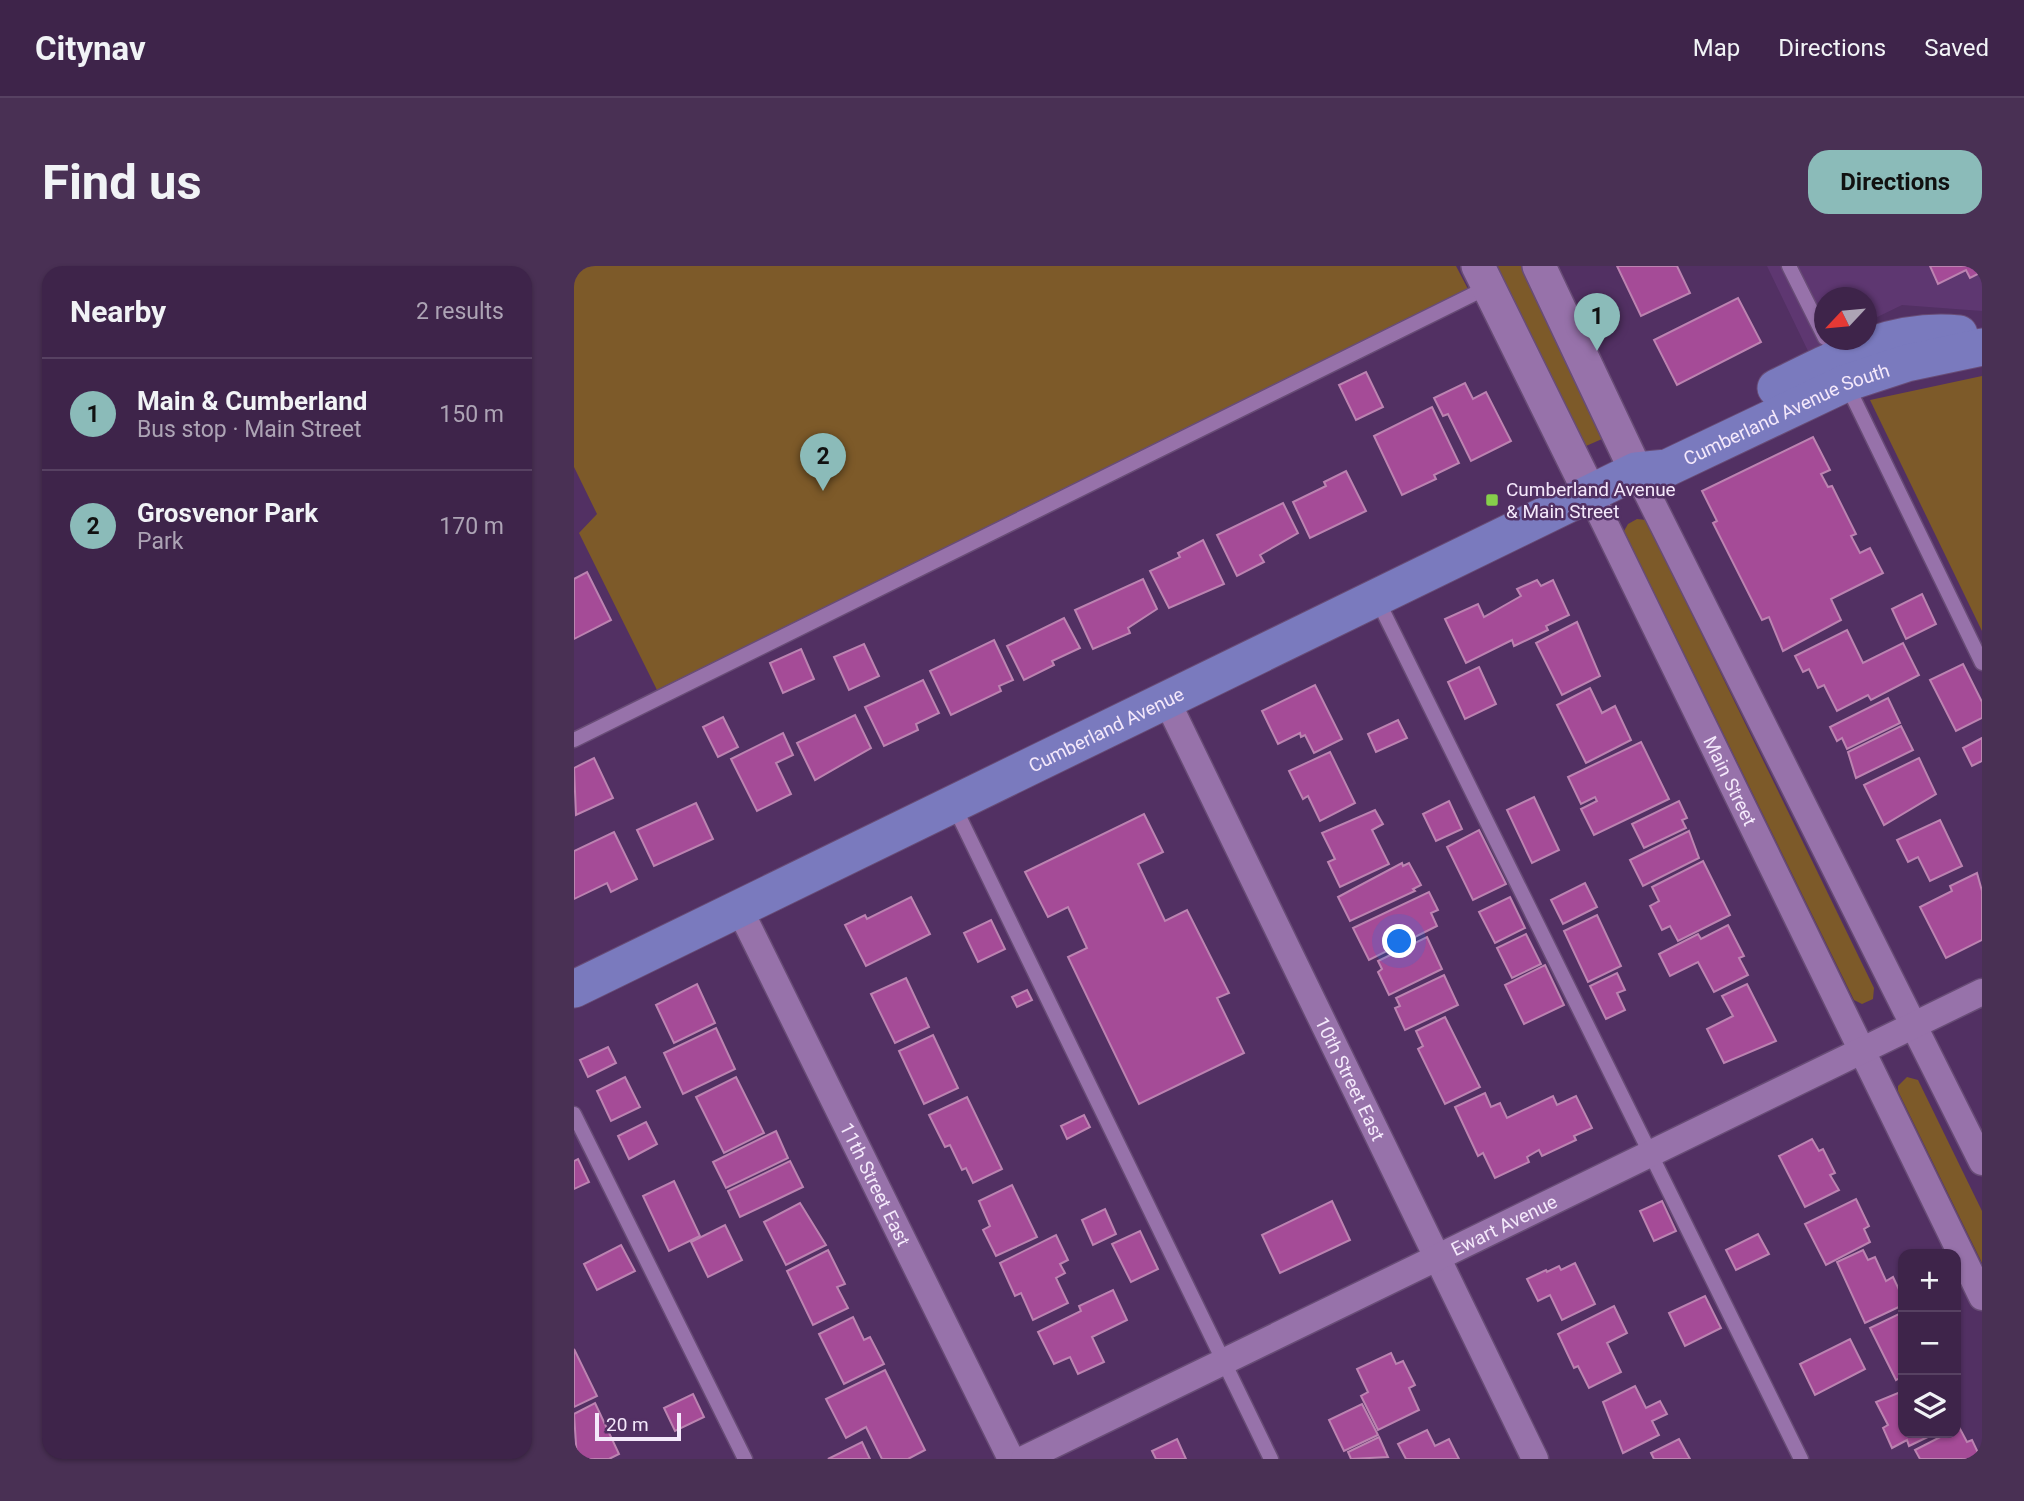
<!DOCTYPE html>
<meta charset="utf-8">
<style>
:root{--surface:#3e244a;--page:#493054;--text:#f1f3f6;--muted:#ada4b5;--line:#574162;--accent:#8bbbb9}
body{margin:0;font-family:Roboto,sans-serif;background:var(--page);color:var(--text)}
.controls{position:absolute;right:21px;bottom:21px;display:grid;overflow:hidden;border-radius:14px;box-shadow:0 2px 5px #0004}
.controls button{width:63px;height:63px;display:grid;place-items:center;padding:0;border:0;border-bottom:2px solid var(--line);background:var(--surface);color:var(--text);font:35px sans-serif}
.compass{position:absolute;left:1240px;top:21px;width:63px;height:63px;border-radius:50%;background:var(--surface);box-shadow:0 2px 5px #0004;rotate:244deg}
.scale{position:absolute;left:21px;bottom:18px;width:86px;box-sizing:border-box;padding-left:7px;border:4px solid #f4e8fb;border-top:0;font-size:19px;line-height:24px;white-space:nowrap;color:#f4e8fb;-webkit-text-stroke:5px #523063;paint-order:stroke}
.you{position:absolute;left:826px;top:676px;width:24px;height:24px;margin:-18px;border:5px solid #fff;border-radius:50%;background:#1a73e8;box-shadow:0 0 0 10px #1a73e833}
.badge{display:grid;place-items:center;width:46px;height:46px;border-radius:50%;background:var(--accent);color:#111;font-size:23px;font-weight:700}
.pin{position:absolute;translate:-50% -58px;filter:drop-shadow(0 2px 4px #0008)}
.pin::after{content:'';position:absolute;top:37px;width:24px;height:21px;background:inherit;clip-path:polygon(0 0,100% 0,50% 100%)}
.list{margin:0;padding:0;list-style:none}
h2{display:flex;justify-content:space-between;align-items:center;height:91px;margin:0;padding:0 28px;font-size:30px}
h2 small{font-size:23px;font-weight:400;color:var(--muted)}
.list li{display:grid;grid-template-columns:46px 1fr auto;gap:21px;align-items:center;box-sizing:border-box;height:112px;padding:0 28px;border-top:2px solid var(--line)}
.list b{display:block;font-size:26px;white-space:nowrap}
.list p{margin:0;font-size:23px;white-space:nowrap;color:var(--muted)}
.list em{font-size:23px;font-style:normal;color:var(--muted)}
.icon{flex:none;width:38px;height:38px;fill:none;stroke:currentColor;stroke-width:2;stroke-linecap:round;stroke-linejoin:round}
.map{position:relative;flex:none;width:1408px;height:1193px;overflow:hidden;border-radius:21px}
header{display:flex;align-items:center;gap:42px;box-sizing:border-box;height:98px;padding:0 35px;background:var(--surface);border-bottom:2px solid var(--line)}
header strong{font-size:33px}
nav{display:flex;gap:38px;margin-inline-start:auto;font-size:24px}
.intro{display:flex;align-items:center;justify-content:space-between;box-sizing:border-box;height:168px;padding:0 42px}
h1{margin:0;font-size:49px}
.button{padding:18px 32px;border-radius:21px;background:var(--accent);color:#111;font-size:24px;font-weight:700}
main{display:flex;gap:42px;padding:0 42px}
aside{flex:1;background:var(--surface);border-radius:21px;box-shadow:0 2px 5px #0004}
.map>svg:first-child{display:block}
.built{fill:#5e3771}
.green{fill:#7d5a29}
.building{fill:#a54b97;stroke:#bc83b1;stroke-width:2}
.lines{fill:none;stroke-linecap:round;stroke-linejoin:round}
.service-casing{stroke:#684c76;stroke-width:17}
.minor-casing{stroke:#684c76;stroke-width:29}
.tertiary-casing{stroke:#684c76;stroke-width:36}
.secondary-casing{stroke:#684c76;stroke-width:39}
.service{stroke:#9772aa;stroke-width:14}
.minor{stroke:#9772aa;stroke-width:26}
.tertiary{stroke:#9772aa;stroke-width:33}
.secondary{stroke:#7a7abe;stroke-width:37}
.poi-dot{fill:#86cf4b;stroke:#523063;stroke-width:2.5}
.labels{text-anchor:middle;dominant-baseline:central;stroke-width:5;stroke-linejoin:round;paint-order:stroke}
.street-label{font-size:19px;fill:#f4e8fb;stroke:#523063}
.poi-label{font-size:19px;fill:#f4e8fb;stroke:#523063;text-anchor:start}
</style>
<header>
<strong>Citynav</strong>
<nav><a>Map</a><a>Directions</a><a>Saved</a></nav>
</header>
<div class="intro"><h1>Find us</h1><a class="button">Directions</a></div>
<main>
<aside>
<h2>Nearby<small>2 results</small></h2>
<ul class="list">
<li><span class="badge">1</span><div><b>Main &amp; Cumberland</b><p>Bus stop · Main Street</p></div><em>150 m</em></li>
<li><span class="badge">2</span><div><b>Grosvenor Park</b><p>Park</p></div><em>170 m</em></li>
</ul>
</aside>
<div class="map">
<svg width="1408" height="1193" viewBox="0 0 1408 1193">
<rect width="100%" height="100%" fill="#523063"/>
<polygon class="built" points="1193,0 1408,0 1408,45 1328,39 1293,56 1293,32 1251,32 1251,74 1257,74 1234,85"/>
<g class="green">
<polygon points="0,0 882,0 894,23 83,424 5,267 23,248 0,201"/>
<polygon points="921,0 948,0 1030,166 1028,173 1012,180 1007,176"/>
<polygon points="1408,110 1408,365 1296,134"/>
<polygon points="1063,253 1072,254 1300,722 1299,733 1288,738 1280,734 1050,265 1054,258"/>
<polygon points="1333,811 1344,814 1408,945 1408,997 1324,825 1324,820"/>
</g>
<g class="building">
<polygon points="1043,0 1103,0 1116,27 1067,50"/>
<polygon points="1356,0 1408,0 1408,6 1396,12 1392,4 1364,18"/>
<polygon points="1164,32 1187,76 1103,119 1080,74"/>
<polygon points="792,106 809,141 782,154 765,119"/>
<polygon points="891,117 899,133 912,126 937,175 897,195 874,148 869,150 860,132"/>
<polygon points="858,141 885,197 860,209 862,213 828,229 800,170"/>
<polygon points="1239,171 1256,204 1247,208 1254,221 1258,220 1282,268 1277,270 1286,287 1296,282 1309,307 1257,333 1267,354 1209,385 1195,351 1188,354 1139,257 1143,255 1128,225"/>
<polygon points="772,205 792,245 736,272 719,236 752,220 750,216"/>
<polygon points="709,237 724,267 686,289 690,296 663,310 643,269"/>
<polygon points="629,274 650,318 595,342 576,305 606,291 604,287"/>
<polygon points="13,306 37,354 0,373 0,313"/>
<polygon points="569,313 583,343 554,362 556,367 519,383 501,344"/>
<polygon points="963,314 967,320 979,314 995,349 972,360 974,364 940,380 938,374 892,397 871,353 904,338 910,351 947,330 943,323"/>
<polygon points="1348,328 1362,358 1332,373 1318,343"/>
<polygon points="490,352 506,382 478,395 480,399 450,414 433,380"/>
<polygon points="1003,356 1026,410 988,429 962,377"/>
<polygon points="1273,364 1289,397 1329,377 1345,409 1297,434 1294,429 1263,445 1250,419 1244,422 1235,403 1229,406 1221,390"/>
<polygon points="420,374 439,414 425,420 427,425 377,449 356,405"/>
<polygon points="290,378 305,410 275,424 260,391"/>
<polygon points="227,383 240,413 209,427 196,397"/>
<polygon points="1389,398 1408,436 1408,452 1382,465 1356,414"/>
<polygon points="905,401 922,438 891,453 874,416"/>
<polygon points="349,414 365,447 342,458 344,464 310,480 291,441"/>
<polygon points="741,419 768,473 740,487 731,469 727,471 726,467 704,478 688,445"/>
<polygon points="1016,422 1028,447 1041,440 1057,474 1012,497 983,439"/>
<polygon points="1314,432 1326,457 1273,483 1268,472 1263,475 1256,461"/>
<polygon points="281,449 297,482 241,514 223,477"/>
<polygon points="149,451 164,481 144,491 129,461"/>
<polygon points="824,454 833,472 802,486 794,468"/>
<polygon points="1327,460 1339,484 1282,512 1274,486"/>
<polygon points="209,467 219,489 202,497 217,528 183,545 157,493"/>
<polygon points="1408,472 1408,495 1398,500 1389,482"/>
<polygon points="1067,476 1095,533 1020,569 1007,543 1023,535 1021,531 1007,538 994,511"/>
<polygon points="756,486 781,537 746,555 734,530 729,533 715,505"/>
<polygon points="20,492 39,532 2,549 0,502"/>
<polygon points="1345,492 1362,528 1310,559 1290,519"/>
<polygon points="960,531 985,584 958,597 933,544"/>
<polygon points="875,535 888,563 862,575 849,548"/>
<polygon points="1105,535 1113,552 1108,554 1112,562 1070,582 1058,558"/>
<polygon points="122,537 139,573 80,600 63,564"/>
<polygon points="801,544 809,558 798,564 815,598 766,621 754,596 761,593 748,567"/>
<polygon points="570,548 589,586 564,598 591,655 613,644 655,727 643,732 670,787 565,838 494,691 513,682 494,641 474,651 451,606"/>
<polygon points="1366,554 1388,600 1356,615 1344,591 1334,596 1323,574"/>
<polygon points="905,564 932,618 899,634 873,581"/>
<polygon points="1115,565 1125,592 1069,620 1056,594"/>
<polygon points="40,566 63,613 37,626 33,617 0,633 0,585"/>
<polygon points="1129,595 1156,649 1104,675 1096,660 1088,664 1076,640 1085,635 1078,621"/>
<polygon points="828,597 829,600 835,597 847,619 839,623 841,625 776,655 764,631"/>
<polygon points="1403,607 1408,625 1408,674 1372,692 1346,641 1378,625 1376,620"/>
<polygon points="1011,617 1023,641 989,658 977,634"/>
<polygon points="855,626 864,644 857,647 863,660 795,694 779,662"/>
<polygon points="337,631 356,668 292,700 271,659 291,649 293,653"/>
<polygon points="936,631 951,662 921,677 905,646"/>
<polygon points="1023,649 1047,700 1014,716 990,665"/>
<polygon points="417,654 431,683 404,696 390,667"/>
<polygon points="1154,659 1170,690 1165,692 1174,709 1140,726 1124,696 1096,710 1085,688 1124,668 1127,673"/>
<polygon points="952,668 967,698 938,712 923,682"/>
<polygon points="853,671 868,703 815,729 804,706 808,703 804,695"/>
<polygon points="971,699 990,739 950,758 931,719"/>
<polygon points="1043,707 1051,724 1043,727 1051,744 1032,753 1016,720"/>
<polygon points="870,709 884,739 831,764 821,742 826,740 822,732"/>
<polygon points="332,712 355,761 321,777 297,728"/>
<polygon points="123,718 141,757 100,777 82,739"/>
<polygon points="1173,718 1202,775 1150,797 1133,763 1159,750 1148,730"/>
<polygon points="453,724 458,734 443,741 438,731"/>
<polygon points="871,751 906,821 871,838 844,783 849,780 842,765"/>
<polygon points="142,762 161,803 109,828 90,787"/>
<polygon points="359,769 384,822 350,838 325,785"/>
<polygon points="34,781 42,797 14,811 6,794"/>
<polygon points="51,811 66,841 37,855 23,825"/>
<polygon points="162,811 190,867 150,887 122,831"/>
<polygon points="911,827 917,841 926,837 933,852 979,830 983,839 1002,830 1018,862 1000,870 1002,874 968,890 965,884 953,891 955,896 921,912 909,887 904,890 881,841"/>
<polygon points="393,831 428,903 399,917 392,902 388,904 376,879 371,881 355,849"/>
<polygon points="510,849 516,861 493,873 487,860"/>
<polygon points="72,856 83,878 55,893 44,870"/>
<polygon points="202,865 214,892 152,922 139,896"/>
<polygon points="1238,873 1245,885 1249,883 1261,907 1256,909 1265,924 1231,941 1205,890"/>
<polygon points="4,893 15,916 0,923 0,895"/>
<polygon points="216,895 229,921 166,951 154,925"/>
<polygon points="100,915 126,970 95,985 69,930"/>
<polygon points="438,919 463,971 422,990 409,964 416,960 405,935"/>
<polygon points="1282,933 1295,960 1290,963 1296,976 1252,999 1231,958"/>
<polygon points="758,935 776,974 706,1007 688,969"/>
<polygon points="1088,935 1102,965 1080,975 1066,945"/>
<polygon points="226,937 252,979 212,999 190,956"/>
<polygon points="531,943 542,968 519,979 508,954"/>
<polygon points="151,959 168,994 134,1011 117,976"/>
<polygon points="566,965 584,1003 557,1016 538,978"/>
<polygon points="1184,968 1195,988 1162,1004 1152,984"/>
<polygon points="482,969 494,994 486,998 491,1007 482,1012 494,1037 459,1054 447,1027 441,1030 426,997"/>
<polygon points="47,979 61,1005 23,1024 10,998"/>
<polygon points="254,984 271,1018 263,1021 274,1042 239,1059 213,1005"/>
<polygon points="1289,984 1294,994 1301,991 1312,1015 1319,1011 1329,1032 1329,1039 1291,1057 1263,996"/>
<polygon points="1001,997 1021,1038 988,1054 976,1029 964,1035 953,1013 972,1004 973,1006 985,1000 987,1004"/>
<polygon points="539,1024 553,1054 518,1071 530,1096 504,1108 496,1091 480,1098 464,1066 507,1045 505,1040"/>
<polygon points="1131,1030 1147,1062 1111,1080 1095,1047"/>
<polygon points="1040,1040 1053,1067 1033,1077 1047,1106 1015,1122 1004,1100 1000,1102 984,1068"/>
<polygon points="1329,1046 1329,1110 1322,1114 1296,1062"/>
<polygon points="279,1051 290,1074 296,1071 310,1098 270,1118 245,1068"/>
<polygon points="1276,1073 1291,1103 1241,1129 1226,1098"/>
<polygon points="0,1083 23,1130 0,1141"/>
<polygon points="817,1087 822,1098 829,1095 841,1119 835,1122 845,1144 804,1164 787,1130 794,1126 783,1103"/>
<polygon points="311,1104 351,1184 334,1193 308,1193 292,1161 272,1172 252,1133"/>
<polygon points="1061,1120 1072,1142 1086,1135 1093,1148 1078,1155 1085,1169 1049,1187 1029,1136"/>
<polygon points="1329,1125 1329,1167 1362,1167 1335,1180 1333,1174 1318,1182 1309,1162 1314,1159 1302,1136"/>
<polygon points="119,1128 130,1151 101,1165 90,1142"/>
<polygon points="21,1137 45,1188 35,1193 3,1193 0,1148"/>
<polygon points="788,1138 804,1169 770,1185 755,1154"/>
<polygon points="1385,1161 1393,1176 1398,1174 1407,1193 1346,1193 1341,1184 1374,1167 1382,1167"/>
<polygon points="853,1164 861,1180 875,1173 885,1193 832,1193 824,1178"/>
<polygon points="805,1171 814,1191 777,1193 774,1186"/>
<polygon points="603,1173 612,1193 582,1193 578,1185"/>
<polygon points="1105,1173 1116,1193 1080,1193 1077,1187"/>
<polygon points="288,1176 296,1193 254,1193"/>
</g>
<g class="lines">
<defs>
<g id="service">
<polyline points="1215,0 1251,72"/>
<polyline points="1273,119 1408,397"/>
<polyline points="802,331 1227,1193"/>
<polyline points="0,474 914,21"/>
<polyline points="379,538 697,1193"/>
<polyline points="0,848 171,1193"/>
</g>
<g id="minor">
<polyline points="1062,205 1408,896"/>
<path id="s1" d="M 1016,227 L 1408,1031"/>
<path id="s2" d="M 592,433 L 961,1193"/>
<path id="s3" d="M 165,642 L 437,1193"/>
<path id="s4" d="M 450,1193 L 1408,726"/>
</g>
<g id="tertiary">
<polyline points="904,0 1016,227"/>
<polyline points="965,0 1062,205"/>
</g>
<g id="secondary">
<path d="M 1202,122 C 1261,93 1318,61 1385,68"/>
<path id="s5" d="M 0,723 L 1062,205 L 1093,202 L 1272,117 L 1333,97 L 1408,81"/>
</g>
</defs>
<use href="#service" class="service-casing"/>
<use href="#minor" class="minor-casing"/>
<use href="#tertiary" class="tertiary-casing"/>
<use href="#secondary" class="secondary-casing"/>
<use href="#service" class="service"/>
<use href="#minor" class="minor"/>
<use href="#tertiary" class="tertiary"/>
<use href="#secondary" class="secondary"/>
</g>
<rect class="poi-dot" x="911" y="227" width="14" height="14" rx="3.5"/>
<g class="labels">
<g class="street-label">
<text stroke="none"><textPath href="#s5" startOffset="1344">Cumberland Avenue South</textPath></text>
<text stroke="none"><textPath href="#s5" startOffset="592">Cumberland Avenue</textPath></text>
<text stroke="none"><textPath href="#s1" startOffset="320">Main Street</textPath></text>
<text stroke="none"><textPath href="#s2" startOffset="422">10th Street East</textPath></text>
<text stroke="none"><textPath href="#s3" startOffset="308">11th Street East</textPath></text>
<text stroke="none"><textPath href="#s4" startOffset="534">Ewart Avenue</textPath></text>
</g>
<g class="poi-label">
<text x="932" y="223">Cumberland Avenue<tspan x="932" dy="22">&amp; Main Street</tspan></text>
</g>
</g>
</svg>
<div class="controls">
<button>+</button>
<button>−</button>
<button><svg class="icon" aria-label="layers" viewBox="0 0 24 24"><path d="M12 4l9 5-9 5-9-5zM3 14l9 5 9-5"/></svg></button>
</div>
<svg class="compass" viewBox="-18 -18 36 36"><path d="M0-13l5 13h-10z" fill="#e53935"/><path d="M0 13l5-13h-10z" fill="#ada4b5"/></svg>
<div class="scale">20 m</div>
<div class="you"></div>
<div class="pin badge" style="left:1023px;top:85px">1</div>
<div class="pin badge" style="left:249px;top:225px">2</div>
</div>
</main>
